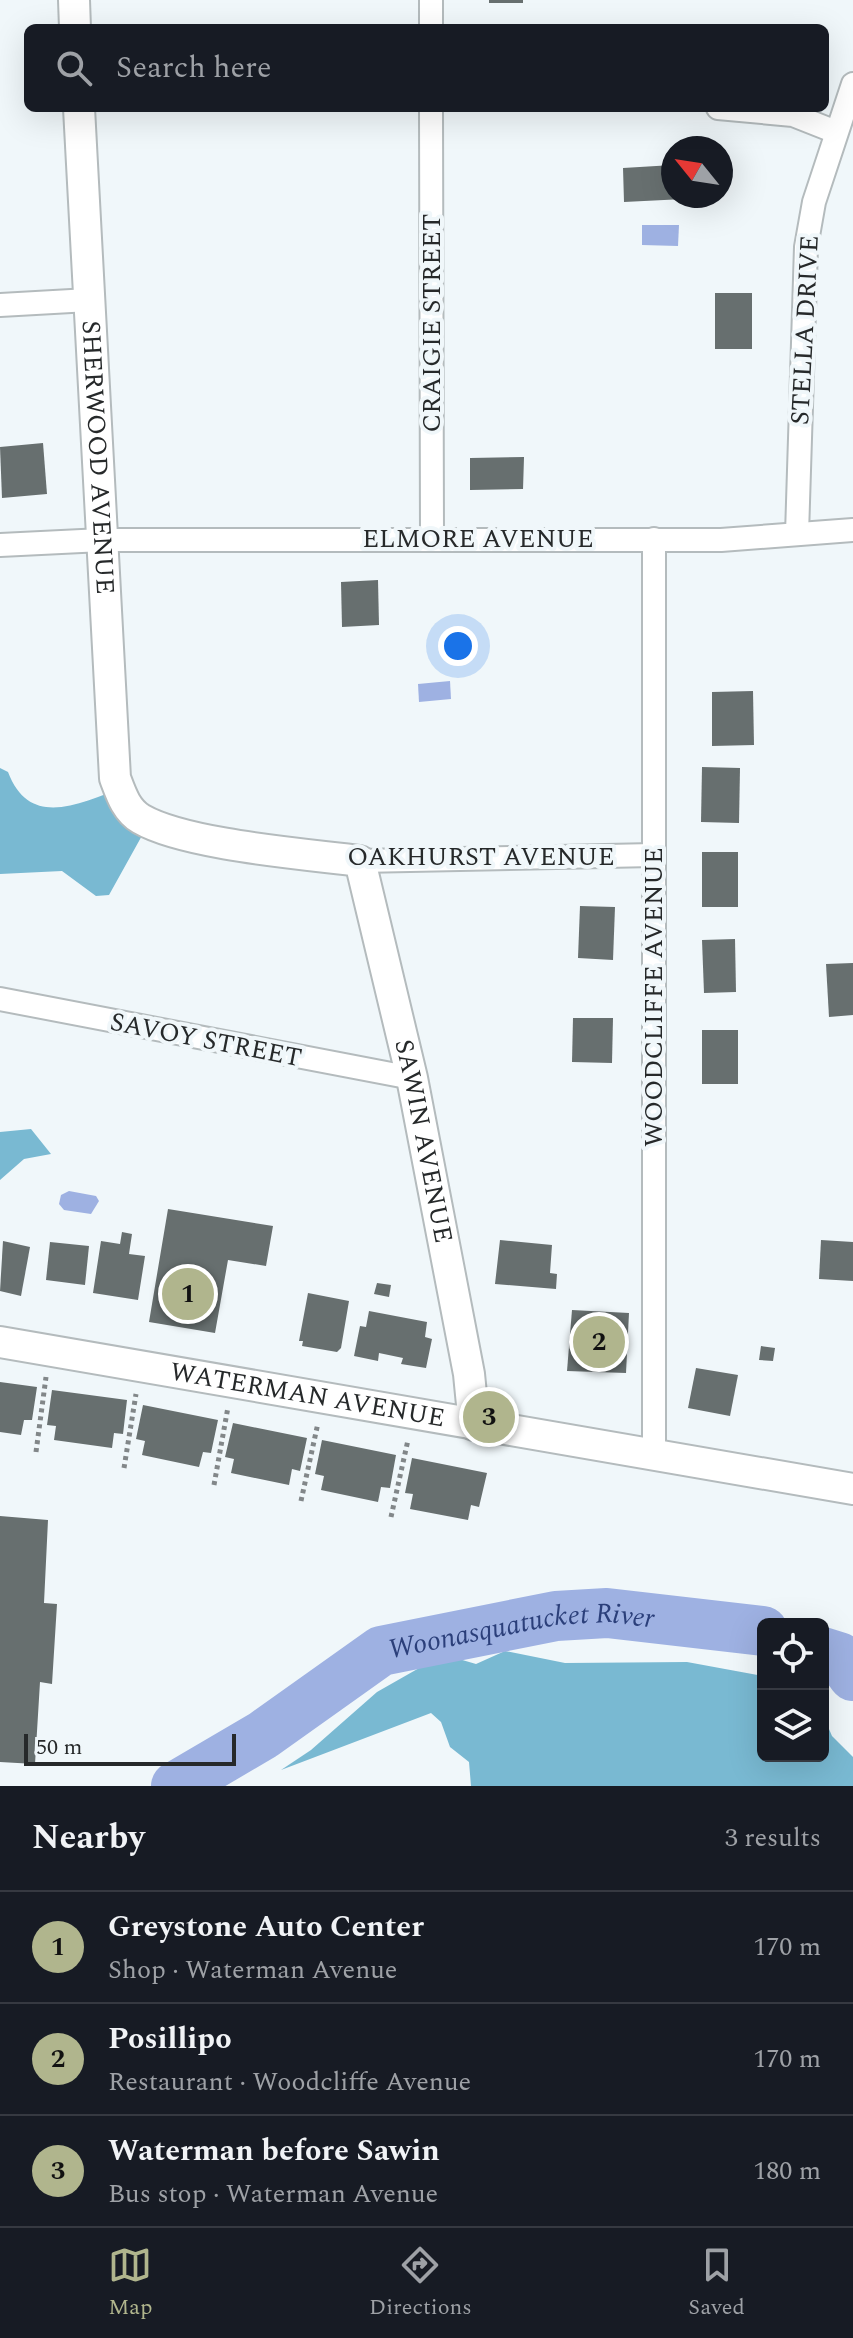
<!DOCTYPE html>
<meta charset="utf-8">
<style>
:root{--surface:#171b24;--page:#242831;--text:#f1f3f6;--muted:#9ea1a6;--line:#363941;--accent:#b0b58d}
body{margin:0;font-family:Spectral,serif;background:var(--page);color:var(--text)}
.controls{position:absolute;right:24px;bottom:24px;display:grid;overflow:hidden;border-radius:12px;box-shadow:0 8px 32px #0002}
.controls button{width:72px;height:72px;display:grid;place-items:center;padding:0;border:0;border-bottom:2px solid var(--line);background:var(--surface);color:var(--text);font:40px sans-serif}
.compass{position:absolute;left:661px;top:136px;width:72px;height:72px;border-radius:50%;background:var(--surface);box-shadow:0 8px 32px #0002;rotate:300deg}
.scale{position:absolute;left:24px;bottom:20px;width:212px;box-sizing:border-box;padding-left:8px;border:4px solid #26292a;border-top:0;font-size:22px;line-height:28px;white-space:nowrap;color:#26292a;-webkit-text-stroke:6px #f0f7fa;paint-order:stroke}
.you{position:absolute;left:458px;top:646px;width:28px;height:28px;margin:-20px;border:6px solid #fff;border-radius:50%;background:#1a73e8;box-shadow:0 0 0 12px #1a73e833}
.badge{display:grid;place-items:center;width:52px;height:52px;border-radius:50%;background:var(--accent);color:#111;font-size:26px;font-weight:700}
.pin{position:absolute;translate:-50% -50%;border:4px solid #fff;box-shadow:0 2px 8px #0006}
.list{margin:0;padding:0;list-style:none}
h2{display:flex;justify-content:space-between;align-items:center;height:104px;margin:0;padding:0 32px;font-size:34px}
h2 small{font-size:26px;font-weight:400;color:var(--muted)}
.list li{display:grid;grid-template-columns:52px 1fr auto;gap:24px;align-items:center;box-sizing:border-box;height:112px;padding:0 32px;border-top:2px solid var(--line)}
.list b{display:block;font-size:30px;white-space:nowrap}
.list p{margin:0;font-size:26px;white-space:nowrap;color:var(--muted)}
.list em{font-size:26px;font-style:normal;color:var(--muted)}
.icon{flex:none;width:44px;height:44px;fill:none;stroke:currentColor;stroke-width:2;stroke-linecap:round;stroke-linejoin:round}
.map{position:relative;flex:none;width:853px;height:1786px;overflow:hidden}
.search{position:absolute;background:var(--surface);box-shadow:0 8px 32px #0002;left:24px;right:24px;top:24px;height:88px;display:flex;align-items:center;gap:20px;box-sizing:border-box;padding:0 28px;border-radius:12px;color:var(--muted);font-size:30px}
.sheet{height:440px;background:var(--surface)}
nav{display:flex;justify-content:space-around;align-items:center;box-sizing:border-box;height:112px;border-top:2px solid var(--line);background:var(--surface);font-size:22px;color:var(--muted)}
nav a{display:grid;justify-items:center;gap:4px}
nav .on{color:var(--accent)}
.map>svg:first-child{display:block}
.forest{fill:#79b9d2}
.water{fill:#9eb1e2}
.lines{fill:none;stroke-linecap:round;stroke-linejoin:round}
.river{stroke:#9eb1e2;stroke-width:50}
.building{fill:#676f6f}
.street-casing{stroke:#b4bbbd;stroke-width:26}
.secondary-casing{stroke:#b4bbbd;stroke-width:34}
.path{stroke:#828789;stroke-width:5;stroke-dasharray:4 4;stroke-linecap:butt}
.street{stroke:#fff;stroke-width:22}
.secondary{stroke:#fff;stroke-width:30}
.labels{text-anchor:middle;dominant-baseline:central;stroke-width:8;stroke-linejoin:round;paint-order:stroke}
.street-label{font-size:26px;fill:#26292a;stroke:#f0f7fa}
.water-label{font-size:28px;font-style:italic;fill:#2b3f7a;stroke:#f0f7fa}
</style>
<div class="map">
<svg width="853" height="1786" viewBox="0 0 853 1786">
<rect width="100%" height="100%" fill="#f0f7fa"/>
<g class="forest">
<path d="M 0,768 L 8,772 C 30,830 80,803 125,787 L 149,823 L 109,895 L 96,896 L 62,871 L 0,874 Z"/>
<polygon points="31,1129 51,1154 24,1159 0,1180 0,1132"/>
<polygon points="505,1651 565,1663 687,1662 763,1676 763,1756 823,1756 823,1715 832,1736 853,1757 853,1786 471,1786 469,1762 450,1747 441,1722 431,1713 281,1770 311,1750 377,1692 435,1659 452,1657 476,1664"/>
</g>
<g class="water">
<polygon points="642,225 679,225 678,246 642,245"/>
<polygon points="450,681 451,699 419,702 418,684"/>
<polygon points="69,1191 96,1196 99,1201 91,1214 64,1210 59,1204 61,1195"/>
</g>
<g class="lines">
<g class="river">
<polyline points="823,1652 839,1657 853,1676"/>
<path id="s1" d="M 176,1786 L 263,1735 L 381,1651 L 556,1616 L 607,1613 L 763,1631"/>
</g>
</g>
<g class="building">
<rect x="489" y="0" width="34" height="3"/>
<polygon points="673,165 673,196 684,196 684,199 624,202 623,168"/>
<rect x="715" y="293" width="37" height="56"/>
<polygon points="43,443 47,494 2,498 0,447"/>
<polygon points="524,457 523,489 470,490 470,458"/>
<polygon points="378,580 379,625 342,627 341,582"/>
<polygon points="753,691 754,745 712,746 712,692"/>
<polygon points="702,767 740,768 739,823 701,822"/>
<rect x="702" y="852" width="36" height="55"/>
<polygon points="580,906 615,907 613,960 578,958"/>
<polygon points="735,939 736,992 704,993 702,940"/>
<polygon points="853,963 853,1015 829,1017 826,964"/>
<polygon points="573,1018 613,1018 612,1063 572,1062"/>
<rect x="702" y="1030" width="36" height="54"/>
<polygon points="168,1209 273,1226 266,1266 228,1260 215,1333 149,1322"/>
<polygon points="122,1232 132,1234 129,1254 145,1256 138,1300 93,1293 101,1241 120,1244"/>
<polygon points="500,1240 552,1245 550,1273 557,1274 556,1289 495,1284"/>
<polygon points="821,1240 853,1242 853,1281 819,1279"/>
<polygon points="3,1241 30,1247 21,1296 0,1291"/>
<polygon points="50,1242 89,1246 85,1285 46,1280"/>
<polygon points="377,1283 391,1285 389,1297 374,1294"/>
<polygon points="308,1293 349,1301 341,1348 337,1352 302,1346 303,1341 299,1341"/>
<polygon points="572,1310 629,1313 626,1373 567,1371"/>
<polygon points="369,1311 427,1322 425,1337 432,1339 426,1368 401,1364 403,1358 379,1353 378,1361 354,1356 360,1326 366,1327"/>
<polygon points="761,1346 775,1348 773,1361 759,1360"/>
<polygon points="696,1368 738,1375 730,1416 688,1408"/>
<polygon points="0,1382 37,1387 32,1420 24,1420 21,1435 0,1432"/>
<polygon points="52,1390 127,1400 123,1434 114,1433 112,1448 54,1440 56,1426 47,1425"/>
<polygon points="143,1405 218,1420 211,1453 203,1452 199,1467 142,1455 145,1441 136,1439"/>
<polygon points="233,1423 307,1438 300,1471 292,1469 289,1485 231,1473 234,1459 225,1457"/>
<polygon points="322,1440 396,1455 390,1488 381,1487 378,1502 321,1490 324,1476 315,1474"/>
<polygon points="412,1458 487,1473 479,1507 471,1505 468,1520 410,1509 413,1494 405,1493"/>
<polygon points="0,1516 48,1520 44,1603 57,1604 52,1684 40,1682 35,1764 0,1762"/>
</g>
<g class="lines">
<defs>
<g id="street">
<polyline points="431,0 431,28"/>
<polyline points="431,108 432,538"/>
<polyline points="718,108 793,115 836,132"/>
<polyline points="0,305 89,300"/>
<polyline points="797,534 806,247 814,202 853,84"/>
<polyline points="0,545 102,540 721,540 853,530"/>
<polyline points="360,861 654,855"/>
<polyline points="0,999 412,1078"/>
<polyline points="654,1454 654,539"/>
</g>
<g id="secondary">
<polyline points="74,0 75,28"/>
<path id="s2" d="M 79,108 L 115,778 C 121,794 126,810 141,819 C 186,845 306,854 360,861 L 412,1078 L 469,1374 L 474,1425"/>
<path id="s3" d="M 0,1342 L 853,1489"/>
</g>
</defs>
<use href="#street" class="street-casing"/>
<use href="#secondary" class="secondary-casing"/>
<g class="path">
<polyline points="36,1452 46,1377"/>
<polyline points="124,1468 136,1394"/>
<polyline points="214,1485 228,1407"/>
<polyline points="301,1501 318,1423"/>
<polyline points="391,1517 408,1440"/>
</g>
<use href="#street" class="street"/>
<use href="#secondary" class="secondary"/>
</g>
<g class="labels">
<g class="street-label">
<text transform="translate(432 323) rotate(-90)">CRAIGIE STREET</text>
<text transform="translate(805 330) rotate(-87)">STELLA DRIVE</text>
<text stroke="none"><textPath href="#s2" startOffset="350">SHERWOOD AVENUE</textPath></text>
<text x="478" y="539">ELMORE AVENUE</text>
<text x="481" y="857">OAKHURST AVENUE</text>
<text transform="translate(654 997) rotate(-90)">WOODCLIFFE AVENUE</text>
<text transform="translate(206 1040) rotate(11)">SAVOY STREET</text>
<text stroke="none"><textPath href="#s2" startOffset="1232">SAWIN AVENUE</textPath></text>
<text stroke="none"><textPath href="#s3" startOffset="312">WATERMAN AVENUE</textPath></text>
</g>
<g class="water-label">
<text stroke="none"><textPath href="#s1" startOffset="388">Woonasquatucket River</textPath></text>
</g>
</g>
</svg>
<div class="controls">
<button><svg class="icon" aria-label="locate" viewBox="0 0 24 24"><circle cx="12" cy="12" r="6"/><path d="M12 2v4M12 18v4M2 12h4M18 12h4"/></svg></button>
<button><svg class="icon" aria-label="layers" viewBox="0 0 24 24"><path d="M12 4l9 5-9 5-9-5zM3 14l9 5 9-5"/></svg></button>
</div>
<svg class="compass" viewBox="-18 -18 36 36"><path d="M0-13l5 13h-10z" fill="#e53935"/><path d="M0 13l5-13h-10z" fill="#9ea1a6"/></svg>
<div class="scale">50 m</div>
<div class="you"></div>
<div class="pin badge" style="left:188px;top:1294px">1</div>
<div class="pin badge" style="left:599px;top:1342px">2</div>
<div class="pin badge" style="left:489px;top:1417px">3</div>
<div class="search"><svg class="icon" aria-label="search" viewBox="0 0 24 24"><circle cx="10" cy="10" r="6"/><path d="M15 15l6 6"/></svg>Search here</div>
</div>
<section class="sheet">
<h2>Nearby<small>3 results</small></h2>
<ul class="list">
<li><span class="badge">1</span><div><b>Greystone Auto Center</b><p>Shop · Waterman Avenue</p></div><em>170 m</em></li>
<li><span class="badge">2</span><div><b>Posillipo</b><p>Restaurant · Woodcliffe Avenue</p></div><em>170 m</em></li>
<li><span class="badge">3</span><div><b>Waterman before Sawin</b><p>Bus stop · Waterman Avenue</p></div><em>180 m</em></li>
</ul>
</section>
<nav>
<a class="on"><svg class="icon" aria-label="map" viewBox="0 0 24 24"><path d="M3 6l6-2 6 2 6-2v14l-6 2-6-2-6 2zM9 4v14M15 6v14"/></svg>Map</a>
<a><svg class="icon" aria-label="directions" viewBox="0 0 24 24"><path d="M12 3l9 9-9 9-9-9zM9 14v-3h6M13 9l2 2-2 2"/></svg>Directions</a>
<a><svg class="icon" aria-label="saved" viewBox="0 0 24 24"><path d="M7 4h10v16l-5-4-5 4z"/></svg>Saved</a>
</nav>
